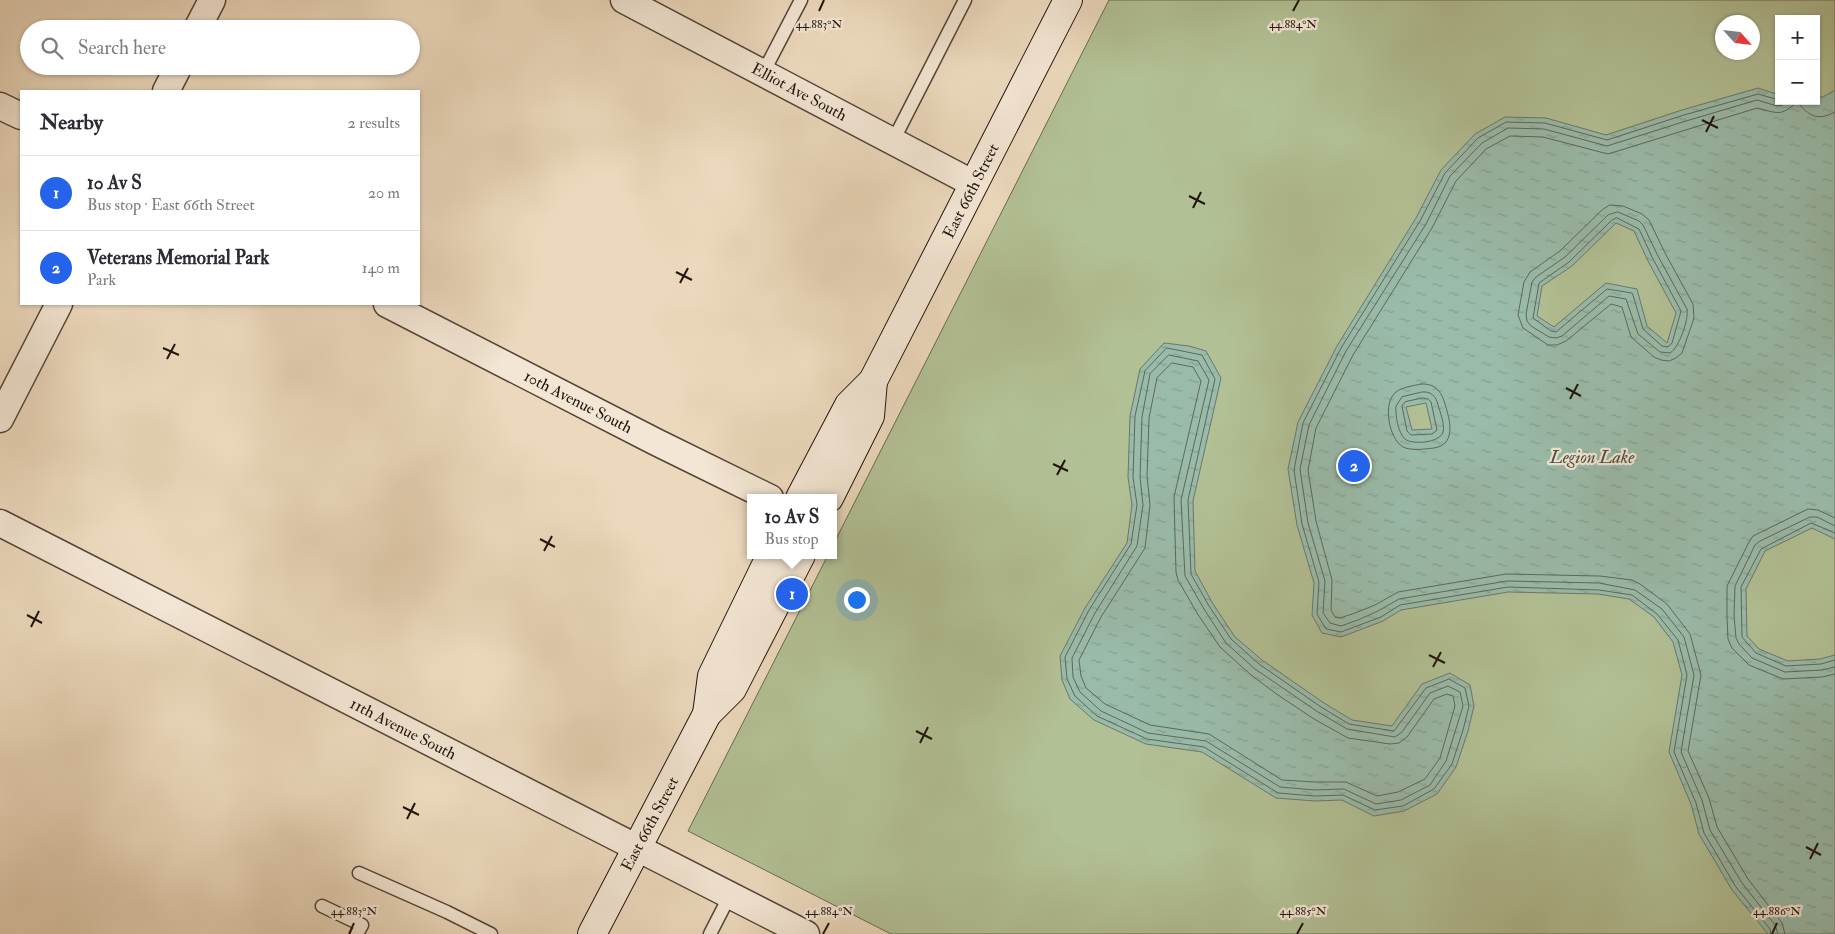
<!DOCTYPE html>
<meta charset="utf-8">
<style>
:root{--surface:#fff;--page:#f7f7f7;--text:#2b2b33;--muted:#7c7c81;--line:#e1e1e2;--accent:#2563eb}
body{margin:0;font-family:"IM FELL Double Pica",serif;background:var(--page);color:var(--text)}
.controls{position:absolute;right:15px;top:15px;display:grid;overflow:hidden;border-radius:0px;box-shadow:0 1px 4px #0004}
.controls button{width:45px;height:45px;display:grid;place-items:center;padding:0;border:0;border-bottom:1px solid var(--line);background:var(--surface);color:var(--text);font:25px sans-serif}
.compass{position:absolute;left:1715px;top:15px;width:45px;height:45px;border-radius:50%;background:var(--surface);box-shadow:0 1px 4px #0004;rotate:117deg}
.you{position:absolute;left:856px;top:599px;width:18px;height:18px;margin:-12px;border:4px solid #fff;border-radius:50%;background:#1a73e8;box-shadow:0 0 0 8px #1a73e833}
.badge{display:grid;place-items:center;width:32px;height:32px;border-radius:50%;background:var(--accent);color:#fff;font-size:16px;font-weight:700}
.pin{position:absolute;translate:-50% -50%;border:2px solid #fff;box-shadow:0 1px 5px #0006}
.popup{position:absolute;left:747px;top:494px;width:90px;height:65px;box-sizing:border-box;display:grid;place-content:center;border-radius:0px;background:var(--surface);filter:drop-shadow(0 1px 4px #0005);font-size:16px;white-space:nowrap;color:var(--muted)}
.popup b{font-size:19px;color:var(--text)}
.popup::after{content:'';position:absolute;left:50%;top:100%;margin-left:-10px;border:10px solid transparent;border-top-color:var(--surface)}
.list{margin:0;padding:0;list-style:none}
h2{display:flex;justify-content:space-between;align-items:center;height:65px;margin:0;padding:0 20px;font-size:21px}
h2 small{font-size:16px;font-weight:400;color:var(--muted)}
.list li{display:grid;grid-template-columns:32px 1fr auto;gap:15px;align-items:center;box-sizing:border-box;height:75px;padding:0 20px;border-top:1px solid var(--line)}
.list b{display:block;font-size:19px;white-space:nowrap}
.list p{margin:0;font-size:16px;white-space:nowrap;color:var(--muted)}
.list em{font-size:16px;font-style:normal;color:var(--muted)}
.icon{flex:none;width:28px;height:28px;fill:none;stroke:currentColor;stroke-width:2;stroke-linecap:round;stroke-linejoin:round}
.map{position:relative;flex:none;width:1835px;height:934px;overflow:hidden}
.search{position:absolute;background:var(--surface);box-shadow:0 1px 4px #0004;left:20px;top:20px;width:400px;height:55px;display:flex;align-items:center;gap:12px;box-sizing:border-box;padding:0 18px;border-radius:28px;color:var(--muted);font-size:19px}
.panel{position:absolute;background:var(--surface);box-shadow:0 1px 4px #0004;left:20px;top:90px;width:400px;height:215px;border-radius:0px}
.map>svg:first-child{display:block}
.park{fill:#b2c095;stroke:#686a50;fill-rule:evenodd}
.water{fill:url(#water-ripples);stroke:#69786b;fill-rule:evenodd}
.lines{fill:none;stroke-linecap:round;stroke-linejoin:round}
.shore{stroke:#5c685b;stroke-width:1}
.service-casing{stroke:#524538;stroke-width:15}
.minor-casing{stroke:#524538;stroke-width:29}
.secondary-casing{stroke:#1f140c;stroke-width:30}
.service{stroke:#f3e6d4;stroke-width:12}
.minor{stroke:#f3e6d4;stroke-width:26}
.secondary{stroke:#f3e6d4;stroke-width:28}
.ticks{fill:none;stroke:#1f140c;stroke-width:2}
.labels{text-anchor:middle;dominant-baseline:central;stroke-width:4.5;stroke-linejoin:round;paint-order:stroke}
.street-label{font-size:16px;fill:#1f140c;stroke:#f3e6d4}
.water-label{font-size:18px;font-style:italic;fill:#4a4e43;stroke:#f3e6d4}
.ticks-label{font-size:12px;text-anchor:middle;fill:#1f140c;stroke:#f3e6d4;stroke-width:4.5;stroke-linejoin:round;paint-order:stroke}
</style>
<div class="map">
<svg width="1835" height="934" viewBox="0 0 1835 934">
<defs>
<pattern id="water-ripples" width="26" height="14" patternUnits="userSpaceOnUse" patternTransform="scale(1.25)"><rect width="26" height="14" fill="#9abbaa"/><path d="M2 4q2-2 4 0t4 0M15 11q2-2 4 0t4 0" fill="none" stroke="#84a091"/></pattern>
</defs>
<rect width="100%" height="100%" fill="#ecd9bd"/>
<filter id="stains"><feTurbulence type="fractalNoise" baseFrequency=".004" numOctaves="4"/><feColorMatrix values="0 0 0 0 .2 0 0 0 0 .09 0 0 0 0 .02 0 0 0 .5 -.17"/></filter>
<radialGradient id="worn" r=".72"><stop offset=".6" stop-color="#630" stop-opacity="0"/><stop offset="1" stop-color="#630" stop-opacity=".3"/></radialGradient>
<path class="park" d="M 1109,0 L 1835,0 L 1835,934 L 891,934 L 688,831 L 828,555 L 833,555 L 833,545 ZM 1779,19 L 1816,19 L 1816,101 L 1779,101 ZM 1722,22 L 1752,22 L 1752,52 L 1722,52 Z"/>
<g class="water">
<path d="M 1758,88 L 1779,95 L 1779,101 L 1816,101 L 1816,97 L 1823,97 L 1835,90 L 1835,539 L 1812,528 L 1765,551 L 1746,589 L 1747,636 L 1759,649 L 1788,661 L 1820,659 L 1835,655 L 1835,934 L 1768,934 L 1732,890 L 1699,834 L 1691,804 L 1669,752 L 1682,675 L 1673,642 L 1654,617 L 1629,599 L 1598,594 L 1508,592 L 1401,610 L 1383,621 L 1341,637 L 1322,633 L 1312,615 L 1314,583 L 1297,525 L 1288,469 L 1298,422 L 1337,346 L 1416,218 L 1441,170 L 1475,134 L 1505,117 L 1546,118 L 1606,135 L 1682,110 ZM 1616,223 L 1634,231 L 1648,261 L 1676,313 L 1667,343 L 1647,326 L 1637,289 L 1606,283 L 1554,327 L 1537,316 L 1542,286 L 1572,266 ZM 1426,403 L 1432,429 L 1412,430 L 1406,407 Z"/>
<polygon points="1164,343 1189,346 1206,351 1221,378 1193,501 1195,571 1213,604 1235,637 1262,660 1324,703 1352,720 1392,726 1422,684 1450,673 1470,685 1474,706 1468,731 1456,767 1437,794 1404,811 1374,816 1342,800 1315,801 1276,798 1202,752 1146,744 1094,720 1070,699 1062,680 1060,656 1085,608 1127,543 1132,505 1128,477 1130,416 1140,369"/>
</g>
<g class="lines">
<g class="shore">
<polygon points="1610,205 1623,206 1642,214 1649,220 1665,253 1693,304 1694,318 1682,353 1676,358 1669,361 1661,360 1654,357 1631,337 1622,307 1611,304 1566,341 1557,345 1548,345 1523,328 1518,315 1524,282 1530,272 1560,251 1602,210"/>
<path d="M 1618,212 L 1639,221 L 1643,225 L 1658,256 L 1687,309 C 1689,319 1679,348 1670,353 L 1660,352 L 1638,334 L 1626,299 L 1609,296 L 1562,336 L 1556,338 L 1549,337 L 1531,326 L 1527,321 L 1526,314 L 1532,282 L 1536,277 L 1565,257 L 1608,215 Z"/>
<polygon points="1617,218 1639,229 1653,259 1681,311 1672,343 1668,347 1662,346 1643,329 1633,295 1632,293 1607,289 1556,332 1551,331 1533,318 1539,283 1569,262 1612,220"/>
<polygon points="1167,348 1202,355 1215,379 1188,500 1191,574 1209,606 1231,639 1259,664 1321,707 1349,724 1394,731 1426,688 1449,679 1465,688 1469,706 1463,730 1452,764 1434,789 1403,806 1375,810 1343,795 1315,796 1278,793 1204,747 1147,739 1097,716 1075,696 1067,679 1065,657 1089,610 1131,544 1137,505 1133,477 1135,416 1145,371"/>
<polygon points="1169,355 1198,361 1209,380 1181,500 1185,576 1204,609 1226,643 1255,669 1318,712 1347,729 1395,737 1402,732 1430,693 1448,686 1460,692 1463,706 1446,761 1430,785 1401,800 1376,804 1344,789 1315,790 1280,787 1206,741 1148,733 1101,711 1080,692 1073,677 1072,658 1095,613 1137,546 1143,505 1140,477 1142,417 1150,374"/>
<polygon points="1172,363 1193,367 1201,381 1174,497 1176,572 1178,580 1197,613 1220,647 1251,675 1278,695 1314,719 1348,738 1390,744 1399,743 1407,737 1434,699 1447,694 1453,696 1455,706 1440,758 1425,779 1398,792 1377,796 1346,782 1315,782 1282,780 1209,734 1150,725 1105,704 1086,688 1081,676 1079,660 1101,617 1145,548 1150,505 1147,476 1149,418 1157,378"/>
<path d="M 1421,384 C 1439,383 1443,396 1447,411 C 1451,425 1454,445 1434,448 C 1425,449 1411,451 1403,447 C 1389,439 1382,403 1396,392 C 1402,387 1413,386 1421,384 Z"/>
<path d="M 1422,392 C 1431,391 1436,396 1438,405 C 1440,412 1445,424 1443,432 C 1440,443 1412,445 1405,439 C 1398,433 1395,414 1396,406 L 1402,397 Z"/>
<polygon points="1423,398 1428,399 1431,402 1437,430 1432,434 1411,435 1407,431 1402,406 1405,402"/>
<polyline points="1835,518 1818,510 1808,509 1753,536 1749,542 1727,586 1727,617 1728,639 1732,648 1749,665 1783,679 1822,677 1835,674"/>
<polyline points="1835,526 1817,517 1810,517 1760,541 1755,545 1735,586 1734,616 1736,638 1739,644 1752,658 1785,672 1822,670 1835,667"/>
<polyline points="1835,533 1811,523 1761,549 1741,587 1742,637 1756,653 1786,666 1821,664 1835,660"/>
<polyline points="1771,934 1770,929 1736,887 1704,833 1696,803 1674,752 1687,675 1678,640 1657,614 1632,595 1599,590 1508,587 1400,605 1381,617 1341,632 1326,629 1317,614 1319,582 1302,524 1294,470 1303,423 1341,348 1420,221 1445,173 1478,138 1506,122 1545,123 1607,140 1684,115 1758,94 1779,100"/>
<polyline points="1778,934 1775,925 1742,883 1710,830 1702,800 1681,752 1694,675 1684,637 1662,609 1635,590 1599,583 1507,581 1399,599 1378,611 1358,620 1341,626 1330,623 1323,613 1325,581 1308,523 1300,469 1309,425 1346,351 1426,224 1450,176 1482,143 1508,128 1544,129 1607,146 1686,121 1757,100 1777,106 1783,105 1787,101"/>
<path d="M 1785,934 L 1782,923 L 1748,879 L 1717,827 L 1709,798 L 1688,751 L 1701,675 L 1690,634 L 1667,604 L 1640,584 L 1632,580 L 1600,576 L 1506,574 L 1398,592 L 1375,605 L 1355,613 L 1340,618 L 1335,617 L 1331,610 L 1332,580 L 1316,521 L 1308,470 L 1316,428 L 1353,355 L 1432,228 L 1456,181 L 1486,149 L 1510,136 L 1543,137 L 1608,154 L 1757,108 C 1778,113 1780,117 1797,102 C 1809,115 1816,122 1835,112"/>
</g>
<defs>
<g id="service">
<polyline points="763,73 801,0"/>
<polyline points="893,141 965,0"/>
<polyline points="359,873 447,912 491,934"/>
<polyline points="322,906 362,925 357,934"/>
<polyline points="710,934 730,895"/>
</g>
<g id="minor">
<polyline points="624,0 974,184"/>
<polyline points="197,29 212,0"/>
<polyline points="166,91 179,66"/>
<polyline points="0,106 21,116"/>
<polyline points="387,304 656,442 770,498"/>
<polyline points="0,419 59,304"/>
<polyline points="0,523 806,934"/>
</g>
<g id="secondary">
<polyline points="800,498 849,405 873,381 1068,0"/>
<polyline points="829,498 870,416 873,381"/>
<polyline points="707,714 712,676 771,555"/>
<polyline points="592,934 707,714 732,689 801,555"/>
</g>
</defs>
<use href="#service" class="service-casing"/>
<use href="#minor" class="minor-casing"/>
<use href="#secondary" class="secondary-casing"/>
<use href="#service" class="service"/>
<use href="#minor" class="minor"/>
<use href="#secondary" class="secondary"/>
</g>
<path class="ticks" d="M 819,11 L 824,0M 1293,11 L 1299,0M 1702,120 L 1718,128M 1706,132 L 1714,116M 1189,196 L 1205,204M 1193,208 L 1201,192M 676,272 L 692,280M 680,283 L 688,268M 163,348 L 179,355M 167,359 L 175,344M 1566,388 L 1581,396M 1570,399 L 1578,384M 1053,464 L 1068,471M 1057,475 L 1065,460M 540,539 L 555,547M 544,551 L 552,536M 27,615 L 42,623M 31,627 L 39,611M 1429,655 L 1445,663M 1433,667 L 1441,652M 916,731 L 932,739M 920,743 L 928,727M 403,807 L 419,815M 407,819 L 415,803M 1806,847 L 1821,855M 1810,859 L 1818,843M 349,934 L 354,923M 823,934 L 829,923M 1297,934 L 1303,923M 1772,934 L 1777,923"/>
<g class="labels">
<g class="street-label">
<text transform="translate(799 92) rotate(28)">Elliot Ave South</text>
<text transform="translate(971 191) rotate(-63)">East 66th Street</text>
<text transform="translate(578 402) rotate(27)">10th Avenue South</text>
<text transform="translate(403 729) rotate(27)">11th Avenue South</text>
<text transform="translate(650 824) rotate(-62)">East 66th Street</text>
</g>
<g class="water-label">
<text x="1592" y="457">Legion Lake</text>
</g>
</g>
<g class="ticks-label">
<text x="819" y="28">44.883°N</text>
<text x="1293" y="28">44.884°N</text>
<text x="354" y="915">44.883°N</text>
<text x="829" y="915">44.884°N</text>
<text x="1303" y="915">44.885°N</text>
<text x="1777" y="915">44.886°N</text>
</g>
<rect width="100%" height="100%" filter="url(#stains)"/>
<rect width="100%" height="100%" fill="url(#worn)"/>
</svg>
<div class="controls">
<button>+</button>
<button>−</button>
</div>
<svg class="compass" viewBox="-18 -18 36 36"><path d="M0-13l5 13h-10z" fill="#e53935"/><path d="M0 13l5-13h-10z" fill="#7c7c81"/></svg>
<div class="you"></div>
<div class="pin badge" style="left:792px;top:594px">1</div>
<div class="popup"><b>10 Av S</b>Bus stop</div>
<div class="pin badge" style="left:1354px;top:466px">2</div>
<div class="search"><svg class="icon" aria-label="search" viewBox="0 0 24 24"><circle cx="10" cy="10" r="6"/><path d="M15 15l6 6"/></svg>Search here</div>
<section class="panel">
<h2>Nearby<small>2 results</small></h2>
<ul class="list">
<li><span class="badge">1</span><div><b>10 Av S</b><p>Bus stop · East 66th Street</p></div><em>20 m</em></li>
<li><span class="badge">2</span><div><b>Veterans Memorial Park</b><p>Park</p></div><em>140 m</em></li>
</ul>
</section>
</div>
